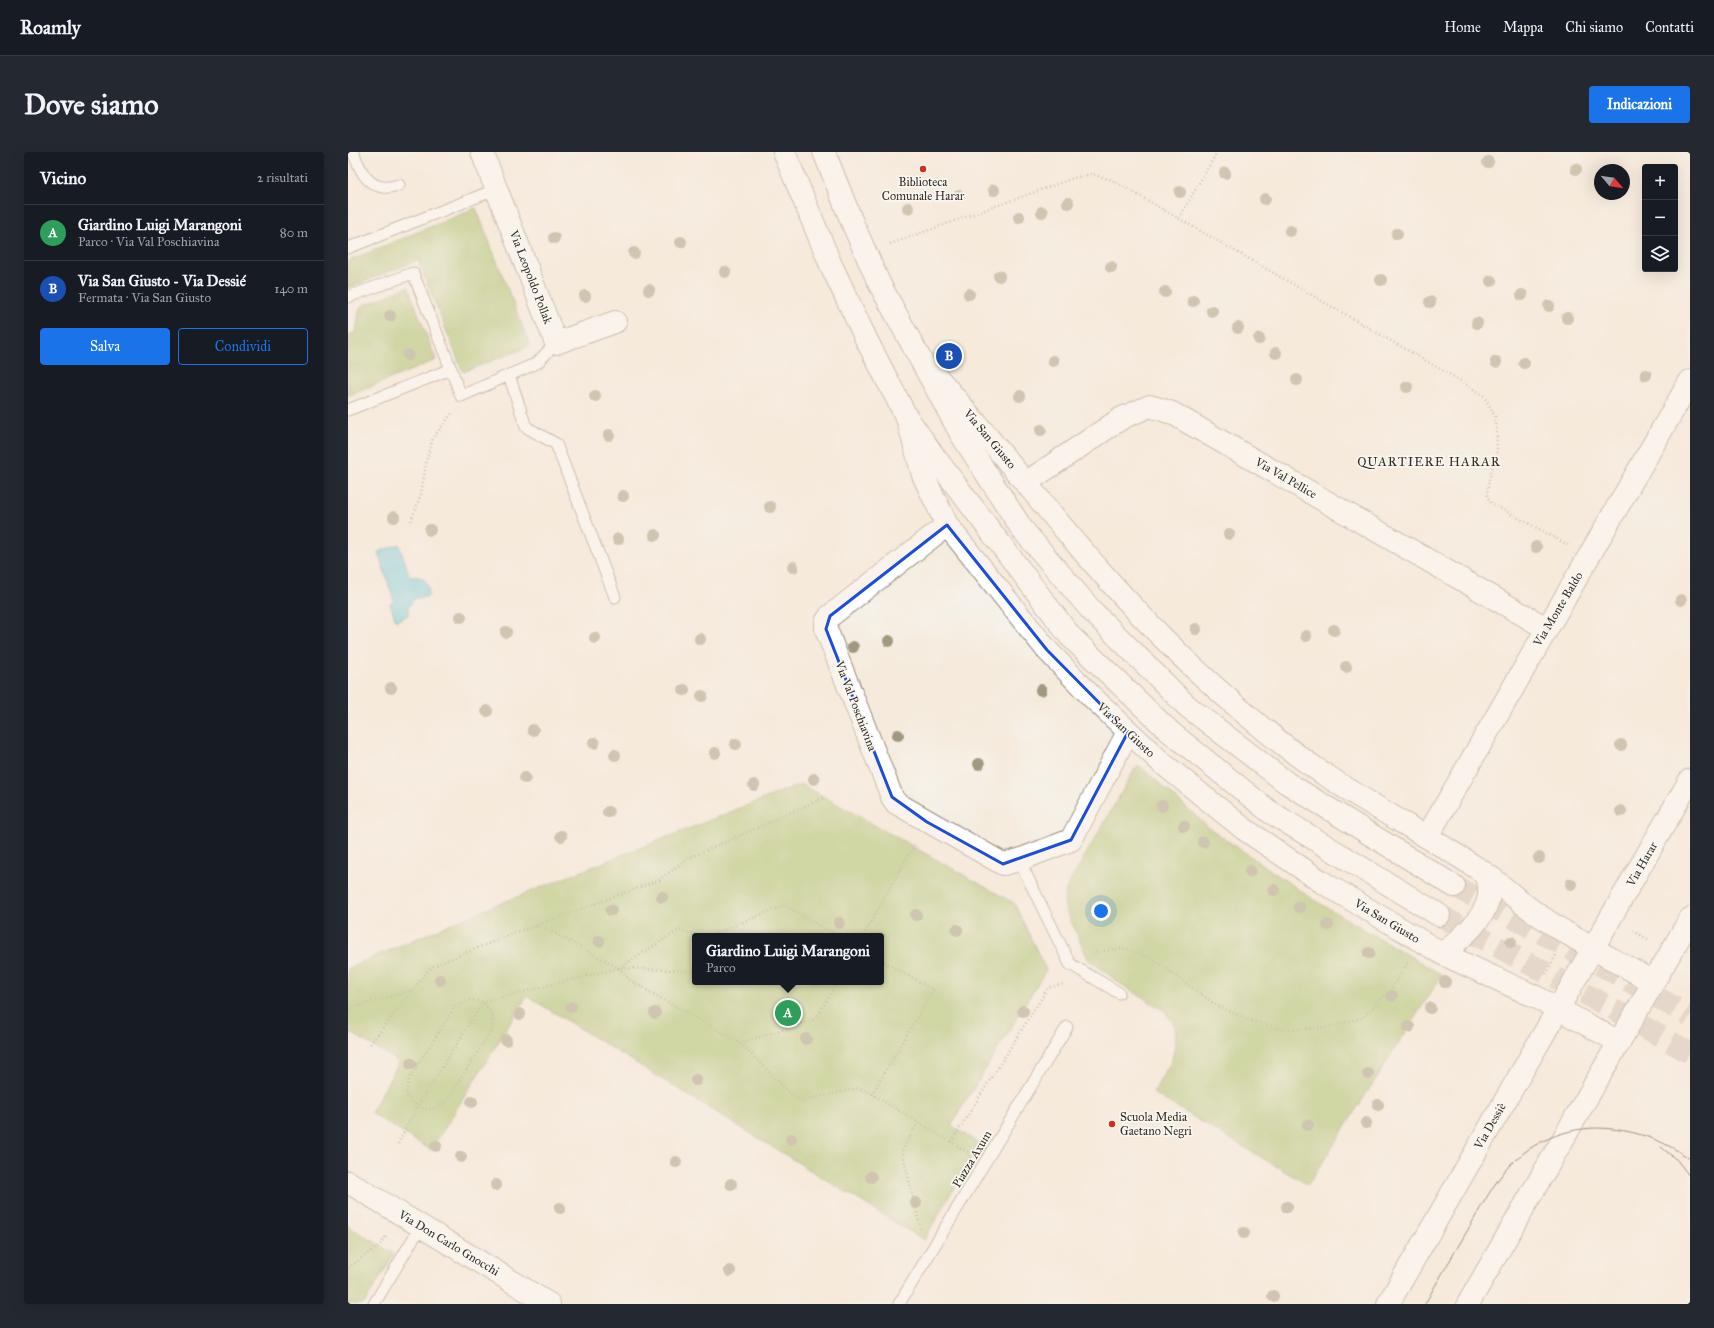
<!DOCTYPE html>
<html lang="it">
<meta charset="utf-8">
<style>
:root{--surface:#171b24;--page:#242831;--text:#f1f3f6;--muted:#9ea1a6;--line:#363941;--accent:#1a73e8}
body{margin:0;font-family:"IM FELL Great Primer",serif;background:var(--page);color:var(--text)}
.controls{position:absolute;right:12px;top:12px;display:grid;overflow:hidden;border-radius:4px;box-shadow:0 4px 16px #0002}
.controls button{width:36px;height:36px;display:grid;place-items:center;padding:0;border:0;border-bottom:1px solid var(--line);background:var(--surface);color:var(--text);font:20px sans-serif}
.compass{position:absolute;left:1246px;top:12px;width:36px;height:36px;border-radius:50%;background:var(--surface);box-shadow:0 4px 16px #0002;rotate:119deg}
.you{position:absolute;left:753px;top:759px;width:14px;height:14px;margin:-10px;border:3px solid #fff;border-radius:50%;background:#1a73e8;box-shadow:0 0 0 6px #1a73e833}
.badge{display:grid;place-items:center;width:26px;height:26px;border-radius:50%;background:var(--accent);color:#fff;font-size:13px;font-weight:700}
.pin{position:absolute;translate:-50% -50%;border:2px solid #fff;box-shadow:0 1px 4px #0006}
.popup{position:absolute;left:344px;top:781px;width:192px;height:52px;box-sizing:border-box;display:grid;place-content:center;border-radius:4px;background:var(--surface);filter:drop-shadow(0 1px 3px #0005);font-size:13px;white-space:nowrap;color:var(--muted)}
.popup b{font-size:15px;color:var(--text)}
.popup::after{content:'';position:absolute;left:50%;top:100%;margin-left:-8px;border:8px solid transparent;border-top-color:var(--surface)}
.list{margin:0;padding:0;list-style:none}
h2{display:flex;justify-content:space-between;align-items:center;height:52px;margin:0;padding:0 16px;font-size:17px}
h2 small{font-size:13px;font-weight:400;color:var(--muted)}
.list li{display:grid;grid-template-columns:26px 1fr auto;gap:12px;align-items:center;box-sizing:border-box;height:56px;padding:0 16px;border-top:1px solid var(--line)}
.list b{display:block;font-size:15px;white-space:nowrap}
.list p{margin:0;font-size:13px;white-space:nowrap;color:var(--muted)}
.list em{font-size:13px;font-style:normal;color:var(--muted)}
.actions{display:flex;gap:8px;padding:12px 16px}
.actions a{flex:1;padding:9px 0;border:1px solid var(--accent);border-radius:4px;text-align:center;font-size:14px;color:var(--accent)}
.actions .main{background:var(--accent);color:#fff}
.icon{flex:none;width:22px;height:22px;fill:none;stroke:currentColor;stroke-width:2;stroke-linecap:round;stroke-linejoin:round}
.map{position:relative;flex:none;width:1342px;height:1152px;overflow:hidden;border-radius:4px}
header{display:flex;align-items:center;gap:24px;box-sizing:border-box;height:56px;padding:0 20px;background:var(--surface);border-bottom:1px solid var(--line)}
header strong{font-size:19px}
nav{display:flex;gap:22px;margin-inline-start:auto;font-size:14px}
.intro{display:flex;align-items:center;justify-content:space-between;box-sizing:border-box;height:96px;padding:0 24px}
h1{margin:0;font-size:28px}
.button{padding:10px 18px;border-radius:4px;background:var(--accent);color:#fff;font-size:14px;font-weight:700}
main{display:flex;gap:24px;padding:0 24px}
aside{flex:1;background:var(--surface);border-radius:4px;box-shadow:0 4px 16px #0002}
.map>svg:first-child{display:block}
.green{fill:#a5bf65;stroke:#707442;fill-rule:evenodd}
.water{fill:#60c7dd;stroke:#4e787e}
.lines{fill:none;stroke-linecap:round;stroke-linejoin:round}
.secondary-tunnel{stroke:#d0c4b5;stroke-width:22;stroke-dasharray:22 11;stroke-linecap:butt}
.lane-casing{stroke:#988a7c;stroke-width:13}
.street-casing{stroke:#988a7c;stroke-width:24}
.secondary-casing{stroke:#988a7c;stroke-width:24}
.primary-casing{stroke:#988a7c;stroke-width:24}
.path{stroke:#988a7c;stroke-width:2.5;stroke-dasharray:1 3;stroke-linecap:butt}
.lane{stroke:#fff;stroke-width:11}
.street{stroke:#fff;stroke-width:22}
.secondary{stroke:#fff;stroke-width:22}
.primary{stroke:#fff;stroke-width:22}
.tram{stroke:#3b2a1e;stroke-width:1}
.tree{fill:#a0997f}
.marked{fill:none;stroke:#1d4ed8;stroke-width:3;stroke-linejoin:round}
.poi-dot{fill:#c8321e;stroke:#f6f6f2;stroke-width:1.5}
.labels{text-anchor:middle;dominant-baseline:central;stroke-width:3.5;stroke-linejoin:round;paint-order:stroke}
.poi-label{font-size:12px;fill:#3b2a1e;stroke:#f6f6f2}
.street-label{font-size:12px;fill:#3b2a1e;stroke:#f6f6f2}
.neighbourhood-label{font-size:13px;letter-spacing:1px;fill:#3b2a1e;stroke:#f6f6f2}
</style>
<header>
<strong>Roamly</strong>
<nav><a>Home</a><a>Mappa</a><a>Chi siamo</a><a>Contatti</a></nav>
</header>
<div class="intro"><h1>Dove siamo</h1><a class="button">Indicazioni</a></div>
<main>
<aside>
<h2>Vicino<small>2 risultati</small></h2>
<ul class="list">
<li><span class="badge" style="background:#2e9e5b">A</span><div><b>Giardino Luigi Marangoni</b><p>Parco · Via Val Poschiavina</p></div><em>80 m</em></li>
<li><span class="badge" style="background:#1a4fb4">B</span><div><b>Via San Giusto - Via Dessié</b><p>Fermata · Via San Giusto</p></div><em>140 m</em></li>
</ul>
<div class="actions"><a class="main">Salva</a><a>Condividi</a></div>
</aside>
<div class="map">
<svg width="1342" height="1152" viewBox="0 0 1342 1152">
<rect width="100%" height="100%" fill="#f6f6f2"/>
<filter id="ink" filterUnits="userSpaceOnUse"><feTurbulence type="fractalNoise" baseFrequency=".025" numOctaves="2"/><feDisplacementMap in="SourceGraphic" scale="8" xChannelSelector="R" yChannelSelector="G"/><feConvolveMatrix kernelMatrix="1 2 1 2 8 2 1 2 1" color-interpolation-filters="sRGB"/></filter>
<filter id="wash" filterUnits="userSpaceOnUse"><feTurbulence type="fractalNoise" baseFrequency=".012" numOctaves="4" result="noise"/><feDisplacementMap in="SourceGraphic" scale="16" xChannelSelector="R" yChannelSelector="G"/><feGaussianBlur stdDeviation="0.9" result="paint"/><feColorMatrix in="noise" values="0 0 0 0 0 0 0 0 0 0 0 0 0 0 0 0 0 1.4 0 .05"/><feComposite in="paint" operator="in"/></filter>
<g filter="url(#wash)">
<rect width="100%" height="100%" fill="#f5eadb"/>
<g class="green">
<polygon points="128,56 182,194 115,220 70,108 0,136 0,109"/>
<polygon points="60,135 88,208 0,244 0,183 8,180 12,155"/>
<polygon points="790,614 793,615 861,676 966,748 1094,823 960,1033 805,941 824,908 828,888 827,874 817,859 773,832 740,807 718,758 716,749 718,737 787,617"/>
<path d="M 453,632 L 666,751 L 698,818 L 603,973 L 631,992 L 576,1088 L 179,844 L 83,998 L 23,961 L 51,910 L 0,879 L 0,816 L 131,760 ZM 347,784 L 533,784 L 533,830 L 347,830 Z"/>
<polygon points="0,1074 46,1102 16,1152 0,1152"/>
</g>
<path class="water" d="M 51,392 L 62,425 C 76,422 83,433 80,445 L 67,446 L 60,455 L 60,463 L 48,469 L 42,452 L 46,449 L 30,400 Z"/>
</g>
<g filter="url(#ink)">
<g class="lines">
<g class="secondary-tunnel">
<polyline points="1106,734 1263,819 1342,864"/>
<polyline points="1091,763 1252,850 1342,901"/>
</g>
<defs>
<g id="lane">
<path d="M 5,0 C 11,14 17,33 35,35 C 40,36 46,34 51,33"/>
<polyline points="0,96 149,37"/>
<polyline points="0,145 65,121 103,217"/>
<polyline points="161,223 178,275 208,292 267,445"/>
<polyline points="0,258 103,217 113,244 189,211 208,191"/>
<polyline points="671,708 722,812 771,841"/>
<polyline points="26,1152 73,1074"/>
<polyline points="551,1152 719,875"/>
</g>
<g id="street">
<polyline points="134,0 208,191 267,170"/>
<path d="M 583,218 C 670,318 749,426 847,517 C 886,553 928,590 973,620 C 1025,655 1080,684 1132,718 C 1149,728 1162,742 1178,754 C 1217,783 1263,806 1305,830"/>
<polyline points="560,269 575,323 599,373 699,498 743,544 814,611 896,677 974,730 1095,802 1188,845 1271,890"/>
<polyline points="679,330 774,266 802,254 824,261 1198,476"/>
<polyline points="599,373 482,464 478,470 478,477 544,645 548,651 655,712 671,708 723,688 780,580"/>
<polyline points="1079,685 1342,229"/>
<path d="M 1095,802 C 1113,786 1145,762 1141,734 C 1141,730 1137,724 1135,720"/>
<polyline points="0,1030 201,1152"/>
</g>
<g id="secondary">
<polyline points="436,0 483,113 519,189 558,264 588,307 722,484 821,579 922,660 1091,763"/>
<polyline points="476,0 504,70 531,131 613,282 674,377 743,458 839,554 939,631 1106,734"/>
</g>
<g id="primary">
<polyline points="1040,1152 1342,628"/>
<polyline points="1120,1152 1342,767"/>
</g>
</defs>
<use href="#lane" class="lane-casing"/>
<use href="#street" class="street-casing"/>
<use href="#secondary" class="secondary-casing"/>
<use href="#primary" class="primary-casing"/>
<g class="path">
<polyline points="831,66 869,0"/>
<polyline points="542,92 726,26 744,22 764,28 1113,229 1136,244 1148,266 1149,298 1141,328 1139,344 1143,351 1220,393"/>
<polyline points="63,369 73,342 79,306 85,286 105,260"/>
<polyline points="187,774 311,728 339,707 478,645"/>
<polyline points="1285,779 1301,788"/>
<polyline points="361,784 436,753 490,784"/>
<polyline points="515,784 568,690"/>
<polyline points="745,803 749,800 777,796 803,806 868,853 901,868 936,878 977,876 1014,866 1043,838 1060,810"/>
<polyline points="271,816 331,778 352,784"/>
<polyline points="1198,822 1208,803"/>
<polygon points="121,848 135,850 145,863 144,877 98,950 84,957 69,955 58,942 61,927 107,854"/>
<polyline points="0,857 65,838"/>
<polyline points="392,891 468,867 489,830"/>
<polyline points="22,892 83,815 171,779 187,774 199,777 271,816 283,829 392,891 446,945 456,948 511,936 524,942 621,1001"/>
<polyline points="524,942 585,838 533,808"/>
<polyline points="570,970 554,999 573,1078"/>
<polyline points="603,990 700,836 715,832"/>
<polyline points="50,992 69,955 135,850 271,816 347,819"/>
<polyline points="0,1116 32,1093 39,1083"/>
</g>
<use href="#lane" class="lane"/>
<use href="#street" class="street"/>
<use href="#secondary" class="secondary"/>
<use href="#primary" class="primary"/>
<g class="tram">
<polyline points="1313,995 1329,1008 1342,1025"/>
<path d="M 1077,1152 C 1090,1128 1104,1105 1118,1081 C 1131,1059 1143,1035 1160,1015 C 1186,987 1226,972 1264,977 C 1292,980 1319,990 1342,1007"/>
</g>
</g>
<g class="tree">
<circle cx="1140" cy="10" r="6"/>
<circle cx="1228" cy="17" r="6"/>
<circle cx="877" cy="21" r="6"/>
<circle cx="646" cy="38" r="6"/>
<circle cx="832" cy="40" r="6"/>
<circle cx="611" cy="44" r="6"/>
<circle cx="917" cy="47" r="6"/>
<circle cx="720" cy="51" r="6"/>
<circle cx="560" cy="56" r="6"/>
<circle cx="694" cy="60" r="6"/>
<circle cx="671" cy="65" r="6"/>
<circle cx="942" cy="79" r="6"/>
<circle cx="1049" cy="82" r="6"/>
<circle cx="206" cy="86" r="6"/>
<circle cx="333" cy="90" r="6"/>
<circle cx="286" cy="101" r="6"/>
<circle cx="763" cy="115" r="6"/>
<circle cx="377" cy="120" r="6"/>
<circle cx="651" cy="124" r="6"/>
<circle cx="1033" cy="128" r="6"/>
<circle cx="1143" cy="129" r="6"/>
<circle cx="301" cy="138" r="6"/>
<circle cx="817" cy="140" r="6"/>
<circle cx="621" cy="142" r="6"/>
<circle cx="1174" cy="143" r="6"/>
<circle cx="237" cy="144" r="6"/>
<circle cx="845" cy="149" r="6"/>
<circle cx="1082" cy="150" r="6"/>
<circle cx="1201" cy="154" r="6"/>
<circle cx="864" cy="159" r="6"/>
<circle cx="42" cy="164" r="6"/>
<circle cx="1219" cy="166" r="6"/>
<circle cx="1129" cy="171" r="6"/>
<circle cx="890" cy="176" r="6"/>
<circle cx="911" cy="187" r="6"/>
<circle cx="928" cy="201" r="6"/>
<circle cx="60" cy="203" r="6"/>
<circle cx="705" cy="209" r="6"/>
<circle cx="1148" cy="210" r="6"/>
<circle cx="1176" cy="211" r="6"/>
<circle cx="1298" cy="223" r="6"/>
<circle cx="949" cy="228" r="6"/>
<circle cx="1059" cy="235" r="6"/>
<circle cx="247" cy="244" r="6"/>
<circle cx="672" cy="244" r="6"/>
<circle cx="693" cy="278" r="6"/>
<circle cx="261" cy="283" r="6"/>
<circle cx="275" cy="344" r="6"/>
<circle cx="422" cy="355" r="6"/>
<circle cx="46" cy="365" r="6"/>
<circle cx="82" cy="378" r="6"/>
<circle cx="881" cy="382" r="6"/>
<circle cx="307" cy="383" r="6"/>
<circle cx="270" cy="387" r="6"/>
<circle cx="1188" cy="395" r="6"/>
<circle cx="445" cy="415" r="6"/>
<circle cx="1333" cy="448" r="6"/>
<circle cx="113" cy="465" r="6"/>
<circle cx="848" cy="477" r="6"/>
<circle cx="986" cy="478" r="6"/>
<circle cx="158" cy="480" r="6"/>
<circle cx="958" cy="484" r="6"/>
<circle cx="247" cy="486" r="6"/>
<circle cx="352" cy="487" r="6"/>
<circle cx="541" cy="489" r="6"/>
<circle cx="505" cy="495" r="6"/>
<circle cx="998" cy="515" r="6"/>
<circle cx="43" cy="536" r="6"/>
<circle cx="336" cy="538" r="6"/>
<circle cx="693" cy="538" r="6"/>
<circle cx="354" cy="544" r="6"/>
<circle cx="139" cy="559" r="6"/>
<circle cx="185" cy="578" r="6"/>
<circle cx="550" cy="583" r="6"/>
<circle cx="246" cy="591" r="6"/>
<circle cx="388" cy="592" r="6"/>
<circle cx="1273" cy="593" r="6"/>
<circle cx="367" cy="601" r="6"/>
<circle cx="267" cy="603" r="6"/>
<circle cx="631" cy="612" r="6"/>
<circle cx="177" cy="626" r="6"/>
<circle cx="466" cy="627" r="6"/>
<circle cx="406" cy="633" r="6"/>
<circle cx="814" cy="654" r="6"/>
<circle cx="1273" cy="659" r="6"/>
<circle cx="260" cy="660" r="6"/>
<circle cx="836" cy="674" r="6"/>
<circle cx="213" cy="684" r="6"/>
<circle cx="855" cy="690" r="6"/>
<circle cx="1191" cy="706" r="6"/>
<circle cx="902" cy="719" r="6"/>
<circle cx="1223" cy="732" r="6"/>
<circle cx="926" cy="738" r="6"/>
<circle cx="314" cy="745" r="6"/>
<circle cx="951" cy="755" r="6"/>
<circle cx="263" cy="758" r="6"/>
<circle cx="568" cy="763" r="6"/>
<circle cx="491" cy="771" r="6"/>
<circle cx="980" cy="773" r="6"/>
<circle cx="609" cy="778" r="6"/>
<circle cx="251" cy="789" r="6"/>
<circle cx="1163" cy="790" r="6"/>
<circle cx="1021" cy="801" r="6"/>
<circle cx="92" cy="828" r="6"/>
<circle cx="1097" cy="830" r="6"/>
<circle cx="1044" cy="844" r="6"/>
<circle cx="223" cy="855" r="6"/>
<circle cx="1082" cy="856" r="6"/>
<circle cx="675" cy="859" r="6"/>
<circle cx="307" cy="861" r="6"/>
<circle cx="172" cy="862" r="6"/>
<circle cx="1061" cy="875" r="6"/>
<circle cx="458" cy="887" r="6"/>
<circle cx="158" cy="888" r="6"/>
<circle cx="63" cy="912" r="6"/>
<circle cx="1020" cy="922" r="6"/>
<circle cx="348" cy="928" r="6"/>
<circle cx="124" cy="950" r="6"/>
<circle cx="1030" cy="953" r="6"/>
<circle cx="1018" cy="971" r="6"/>
<circle cx="960" cy="973" r="6"/>
<circle cx="443" cy="987" r="6"/>
<circle cx="88" cy="994" r="6"/>
<circle cx="113" cy="1005" r="6"/>
<circle cx="328" cy="1010" r="6"/>
<circle cx="523" cy="1025" r="6"/>
<circle cx="383" cy="1032" r="6"/>
<circle cx="148" cy="1033" r="6"/>
<circle cx="568" cy="1051" r="6"/>
<circle cx="939" cy="1055" r="6"/>
<circle cx="212" cy="1056" r="6"/>
<circle cx="896" cy="1081" r="6"/>
<circle cx="382" cy="1119" r="6"/>
<circle cx="925" cy="1144" r="6"/>
</g>
</g>
<path d="M0 0H1342V1152H0ZM 599,373 L 699,498 L 780,580 L 723,688 L 655,712 L 579,670 L 544,645 L 478,477 L 482,464 Z" fill="#f5eadb" fill-opacity=".55" fill-rule="evenodd"/>
<path class="marked" d="M 599,373 L 699,498 L 780,580 L 723,688 L 655,712 L 579,670 L 544,645 L 478,477 L 482,464 Z"/>
<g class="poi-dot">
<circle cx="575" cy="17" r="4"/>
<circle cx="764" cy="972" r="4"/>
</g>
<g class="labels">
<g class="poi-label">
<text x="575" y="30">Biblioteca<tspan x="575" dy="14">Comunale Harar</tspan></text>
<text x="772" y="965" text-anchor="start">Scuola Media<tspan x="772" dy="14">Gaetano Negri</tspan></text>
</g>
<g class="street-label">
<text transform="translate(183 125) rotate(69)">Via Leopoldo Pollak</text>
<text transform="translate(642 287) rotate(50)">Via San Giusto</text>
<text transform="translate(938 326) rotate(30)">Via Val Pellice</text>
<text transform="translate(1210 457) rotate(-59)">Via Monte Baldo</text>
<text transform="translate(508 554) rotate(69)">Via Val Poschiavina</text>
<text transform="translate(778 578) rotate(43)">Via San Giusto</text>
<text transform="translate(1294 712) rotate(-60)">Via Harar</text>
<text transform="translate(1039 769) rotate(31)">Via San Giusto</text>
<text transform="translate(1142 974) rotate(-60)">Via Dessiè</text>
<text transform="translate(624 1007) rotate(-59)">Piazza Axum</text>
<text transform="translate(101 1091) rotate(31)">Via Don Carlo Gnocchi</text>
</g>
<g class="neighbourhood-label">
<text x="1081" y="310">QUARTIERE HARAR</text>
</g>
</g>
</svg>
<div class="controls">
<button>+</button>
<button>−</button>
<button><svg class="icon" aria-label="layers" viewBox="0 0 24 24"><path d="M12 4l9 5-9 5-9-5zM3 14l9 5 9-5"/></svg></button>
</div>
<svg class="compass" viewBox="-18 -18 36 36"><path d="M0-13l5 13h-10z" fill="#e53935"/><path d="M0 13l5-13h-10z" fill="#9ea1a6"/></svg>
<div class="you"></div>
<div class="pin badge" style="left:440px;top:861px;background:#2e9e5b">A</div>
<div class="popup"><b>Giardino Luigi Marangoni</b>Parco</div>
<div class="pin badge" style="left:601px;top:204px;background:#1a4fb4">B</div>
</div>
</main>
